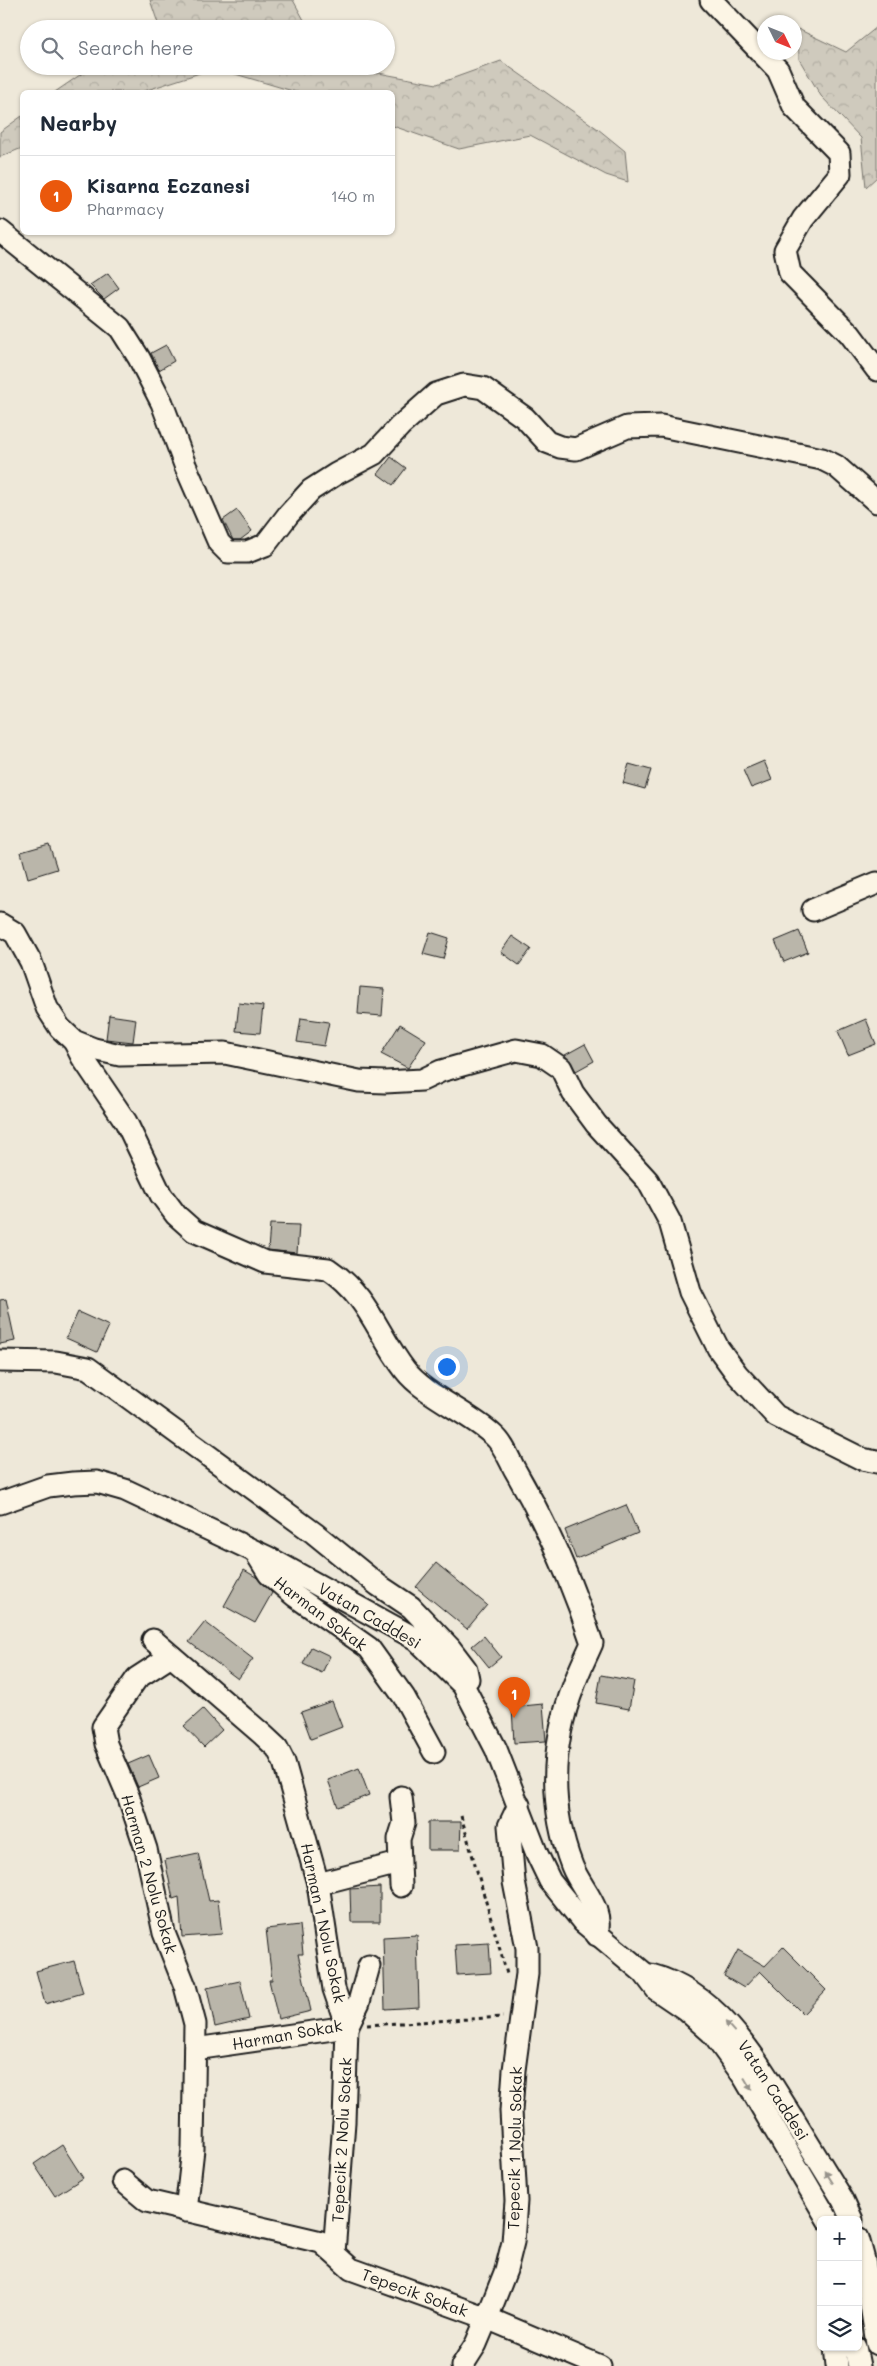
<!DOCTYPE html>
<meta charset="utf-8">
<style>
:root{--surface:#fff;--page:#f2f2f3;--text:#1f2937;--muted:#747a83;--line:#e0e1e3;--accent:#ea580c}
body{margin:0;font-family:Mali,sans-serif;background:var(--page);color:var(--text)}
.controls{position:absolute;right:15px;bottom:15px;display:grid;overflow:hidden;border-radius:8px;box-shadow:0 1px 4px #0004}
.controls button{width:45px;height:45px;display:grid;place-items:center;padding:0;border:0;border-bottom:1px solid var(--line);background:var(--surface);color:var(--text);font:25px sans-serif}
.compass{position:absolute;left:757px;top:15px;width:45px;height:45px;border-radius:50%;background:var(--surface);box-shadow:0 1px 4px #0004;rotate:133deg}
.you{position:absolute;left:446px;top:1366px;width:18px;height:18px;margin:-12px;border:4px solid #fff;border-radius:50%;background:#1a73e8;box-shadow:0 0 0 8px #1a73e833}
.badge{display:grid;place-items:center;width:32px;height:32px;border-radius:50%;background:var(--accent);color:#fff;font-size:16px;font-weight:700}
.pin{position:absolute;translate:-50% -41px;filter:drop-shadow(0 1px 2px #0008)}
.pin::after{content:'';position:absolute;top:26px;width:18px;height:15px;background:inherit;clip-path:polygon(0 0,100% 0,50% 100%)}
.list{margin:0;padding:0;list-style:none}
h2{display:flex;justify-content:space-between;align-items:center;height:65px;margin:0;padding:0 20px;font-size:21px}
h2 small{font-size:16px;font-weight:400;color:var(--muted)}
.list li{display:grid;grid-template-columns:32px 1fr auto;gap:15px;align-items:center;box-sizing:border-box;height:80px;padding:0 20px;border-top:1px solid var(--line)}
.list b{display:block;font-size:19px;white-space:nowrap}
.list p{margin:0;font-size:16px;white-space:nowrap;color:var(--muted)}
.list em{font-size:16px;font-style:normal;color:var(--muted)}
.icon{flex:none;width:28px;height:28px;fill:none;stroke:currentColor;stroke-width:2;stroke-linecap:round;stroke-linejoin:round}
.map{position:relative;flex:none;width:877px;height:2366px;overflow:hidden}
.search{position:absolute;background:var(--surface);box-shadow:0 1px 4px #0004;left:20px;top:20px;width:375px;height:55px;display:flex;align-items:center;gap:12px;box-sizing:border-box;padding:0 18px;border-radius:28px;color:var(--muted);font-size:19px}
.panel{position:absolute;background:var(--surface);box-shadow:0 1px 4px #0004;left:20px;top:90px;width:375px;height:145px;border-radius:8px}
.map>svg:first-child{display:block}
.forest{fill:url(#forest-crowns);stroke:#76736c}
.building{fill:#bab6aa;stroke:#1c1c1c}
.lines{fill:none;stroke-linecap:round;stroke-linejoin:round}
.minor-casing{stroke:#1c1c1c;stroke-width:25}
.path{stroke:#1c1c1c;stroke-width:3;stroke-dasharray:4 4;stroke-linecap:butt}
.minor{stroke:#fcf5e5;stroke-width:21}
.oneway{fill:#97938b}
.labels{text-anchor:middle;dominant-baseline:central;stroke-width:4;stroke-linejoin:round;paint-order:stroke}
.street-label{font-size:16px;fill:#1c1c1c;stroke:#fcf5e5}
</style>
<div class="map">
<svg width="877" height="2366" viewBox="0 0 877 2366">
<defs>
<pattern id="forest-crowns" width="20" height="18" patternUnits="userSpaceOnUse" patternTransform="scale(1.25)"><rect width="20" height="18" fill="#cfcabd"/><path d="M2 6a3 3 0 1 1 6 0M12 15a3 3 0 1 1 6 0" fill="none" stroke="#b1ada2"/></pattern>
</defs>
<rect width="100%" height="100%" fill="#eee8d9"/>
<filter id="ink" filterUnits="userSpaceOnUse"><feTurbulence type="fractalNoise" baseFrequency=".02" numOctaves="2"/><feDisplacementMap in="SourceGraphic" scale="10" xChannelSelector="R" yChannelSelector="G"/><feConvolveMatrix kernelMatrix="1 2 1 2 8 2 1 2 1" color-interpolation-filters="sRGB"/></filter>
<g filter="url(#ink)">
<g class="forest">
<polygon points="150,0 293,0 304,20 316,29 160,29"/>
<polygon points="877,27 877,177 866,187 861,138 821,96 799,59 798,29 846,52"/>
<polygon points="501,61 598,129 625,151 628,182 606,175 530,135 459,149 393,126 392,92 296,92 215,68 141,92 55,92 93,66 366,66 373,72 437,84"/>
<polygon points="22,116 22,148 0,157 0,132"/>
</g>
<g class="building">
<polygon points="108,273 119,288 104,299 90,285"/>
<polygon points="166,345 174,361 159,370 151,353"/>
<polygon points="391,457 406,468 393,485 378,474"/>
<polygon points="237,510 252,531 240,540 233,540 223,520"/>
<polygon points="764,761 772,780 751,788 743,770"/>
<polygon points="629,764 651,770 645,789 623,783"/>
<polygon points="49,844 57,869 28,878 21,852"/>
<polygon points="799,931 808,952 784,962 775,941"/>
<polygon points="430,932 449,938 443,959 423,954"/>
<polygon points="512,936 531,949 519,965 501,952"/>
<polygon points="360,987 384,989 382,1016 358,1014"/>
<polygon points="239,1003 263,1006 260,1033 236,1031"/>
<polygon points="109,1015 136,1019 133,1042 106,1039"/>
<polygon points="301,1018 329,1022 324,1046 297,1042"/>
<polygon points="866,1019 876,1044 848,1055 838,1031"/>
<polygon points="400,1024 426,1040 408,1068 381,1054"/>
<polygon points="585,1044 594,1061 576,1071 565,1055"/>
<polygon points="270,1224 299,1225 297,1253 268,1250"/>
<polygon points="6,1299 15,1341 0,1344 0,1300"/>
<polygon points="78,1312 109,1326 97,1352 66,1338"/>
<polygon points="626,1505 638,1533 576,1559 565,1530"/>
<polygon points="436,1563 487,1605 467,1629 416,1587"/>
<polygon points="244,1570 256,1577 272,1593 255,1623 224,1606"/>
<polygon points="205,1622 253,1659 238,1679 189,1642"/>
<polygon points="484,1636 501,1657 489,1667 472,1646"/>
<polygon points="311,1647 330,1656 322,1673 303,1664"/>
<polygon points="601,1675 634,1681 629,1709 596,1703"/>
<polygon points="332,1701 342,1727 311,1739 301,1712"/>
<polygon points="543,1704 546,1741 514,1743 512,1707"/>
<polygon points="203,1709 222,1730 204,1747 184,1726"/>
<polygon points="149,1755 159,1778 138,1787 128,1764"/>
<polygon points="359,1768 369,1795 338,1807 328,1780"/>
<polygon points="428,1822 461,1822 460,1850 428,1850"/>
<polygon points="198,1853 209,1901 218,1900 222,1934 182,1937 179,1897 173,1899 165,1860"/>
<polygon points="380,1887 380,1922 351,1922 350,1889"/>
<polygon points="300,1925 303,1954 298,1954 311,2011 278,2019 269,1980 272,1980 266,1929"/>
<polygon points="417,1935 419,2007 385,2009 383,1937"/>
<polygon points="489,1943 491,1973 457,1975 455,1945"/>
<polygon points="783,1947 826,1990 803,2014 760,1971 744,1988 724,1976 738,1950 765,1966"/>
<polygon points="74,1961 83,1993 45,2004 36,1971"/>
<polygon points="240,1981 249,2019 215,2027 207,1988"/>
<polygon points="62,2145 83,2178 55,2196 34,2164"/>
</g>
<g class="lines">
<defs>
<g id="minor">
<polyline points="711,0 778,70 794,107 839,153 840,174 803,219 785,250 790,273 850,334 877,370"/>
<polyline points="0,231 120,328 139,358 162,403 185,465 219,543 228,552 247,552 265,545 288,515 311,490 336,474 374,454 400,426 436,394 464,385 483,388 525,418 547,442 560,447 576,449 627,427 661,426 822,459 836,466 877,502"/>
<polyline points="813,910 877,883"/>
<polyline points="0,924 15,933 31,962 47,1008 60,1028 74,1041 94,1049 120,1055 225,1053 359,1081 385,1082 422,1080 441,1071 516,1050 542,1055 561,1068 573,1093 596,1124 648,1181 670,1222 690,1292 718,1348 737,1374 776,1416 862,1459 877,1462"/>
<path d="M 74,1041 L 82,1057 L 126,1122 L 161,1195 L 176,1215 L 194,1231 L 265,1262 L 328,1269 C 369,1296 377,1334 405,1370 C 424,1395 468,1412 493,1435 C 503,1443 509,1459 515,1470 C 547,1525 572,1582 592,1643 C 586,1657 579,1670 574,1685 C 551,1745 549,1806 572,1866 C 582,1891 604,1907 597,1935"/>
<polyline points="0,1361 56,1362 88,1368 314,1533 378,1585 411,1607 450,1648 466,1669 468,1679"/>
<polyline points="0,1503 48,1486 73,1483 97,1482 125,1490 267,1557 416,1639 463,1685 496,1749 537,1854 550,1881 583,1922 644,1973 657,1990 685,2009 712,2033 744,2077 828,2220"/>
<polyline points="256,1553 269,1574 295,1596 369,1648 404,1697 434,1752"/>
<polyline points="153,1640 262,1734 277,1748 284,1762 318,1884 334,1989 347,2027 344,2122 334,2253"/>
<polyline points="171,1656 137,1678 103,1727 106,1744 129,1798 146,1849 164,1933 185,1986 195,2024 193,2149 186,2211"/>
<polyline points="318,1884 399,1863"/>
<polyline points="401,1886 399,1839 404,1823 401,1797"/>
<path d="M 651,1975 C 718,1993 755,2057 789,2112 C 807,2141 825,2171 843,2200 L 852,2220"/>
<polyline points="347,2027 359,2002 369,1966"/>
<polyline points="195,2049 347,2027"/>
<polyline points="123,2181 147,2201 321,2242 351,2269 487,2318 600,2366"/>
<polyline points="858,2238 864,2260 877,2344"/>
<polyline points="835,2347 837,2366"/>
<polyline points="855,2347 859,2366"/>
<polyline points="462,2366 476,2344 487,2318 506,2270 513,2242 516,2201 511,2111 514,2070 527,1974 527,1948 514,1882 509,1826 519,1805"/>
</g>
</defs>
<use href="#minor" class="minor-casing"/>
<g class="path">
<polyline points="461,1816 507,1974"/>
<polyline points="367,2025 503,2017"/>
</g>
<use href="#minor" class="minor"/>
</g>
<defs><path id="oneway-solid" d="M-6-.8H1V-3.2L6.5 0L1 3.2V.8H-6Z" transform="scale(1.25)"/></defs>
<g class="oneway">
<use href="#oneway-solid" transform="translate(730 2027) rotate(-132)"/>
<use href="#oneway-solid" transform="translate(748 2084) rotate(59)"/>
<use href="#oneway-solid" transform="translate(829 2177) rotate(-122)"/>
</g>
</g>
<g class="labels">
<g class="street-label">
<text transform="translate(321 1613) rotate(37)">Harman Sokak</text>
<text transform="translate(370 1615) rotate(30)">Vatan Caddesi</text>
<text transform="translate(150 1874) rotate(74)">Harman 2 Nolu Sokak</text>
<text transform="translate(324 1923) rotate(78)">Harman 1 Nolu Sokak</text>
<text transform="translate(287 2034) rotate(-10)">Harman Sokak</text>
<text transform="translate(774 2090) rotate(57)">Vatan Caddesi</text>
<text transform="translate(341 2140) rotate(-87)">Tepecik 2 Nolu Sokak</text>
<text transform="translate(514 2148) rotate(-89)">Tepecik 1 Nolu Sokak</text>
<text transform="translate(415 2292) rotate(20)">Tepecik Sokak</text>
</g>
</g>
</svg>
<div class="controls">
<button>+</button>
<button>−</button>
<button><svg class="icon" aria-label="layers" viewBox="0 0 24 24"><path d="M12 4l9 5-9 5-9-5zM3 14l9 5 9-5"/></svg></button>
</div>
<svg class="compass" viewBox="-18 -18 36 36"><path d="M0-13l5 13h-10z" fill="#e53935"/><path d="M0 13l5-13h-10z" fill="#747a83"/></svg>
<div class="you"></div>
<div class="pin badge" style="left:514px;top:1718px">1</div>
<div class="search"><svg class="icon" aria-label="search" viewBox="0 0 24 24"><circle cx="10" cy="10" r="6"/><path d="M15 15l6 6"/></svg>Search here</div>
<section class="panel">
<h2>Nearby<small></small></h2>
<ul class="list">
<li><span class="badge">1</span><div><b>Kisarna Eczanesi</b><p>Pharmacy</p></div><em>140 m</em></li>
</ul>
</section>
</div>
